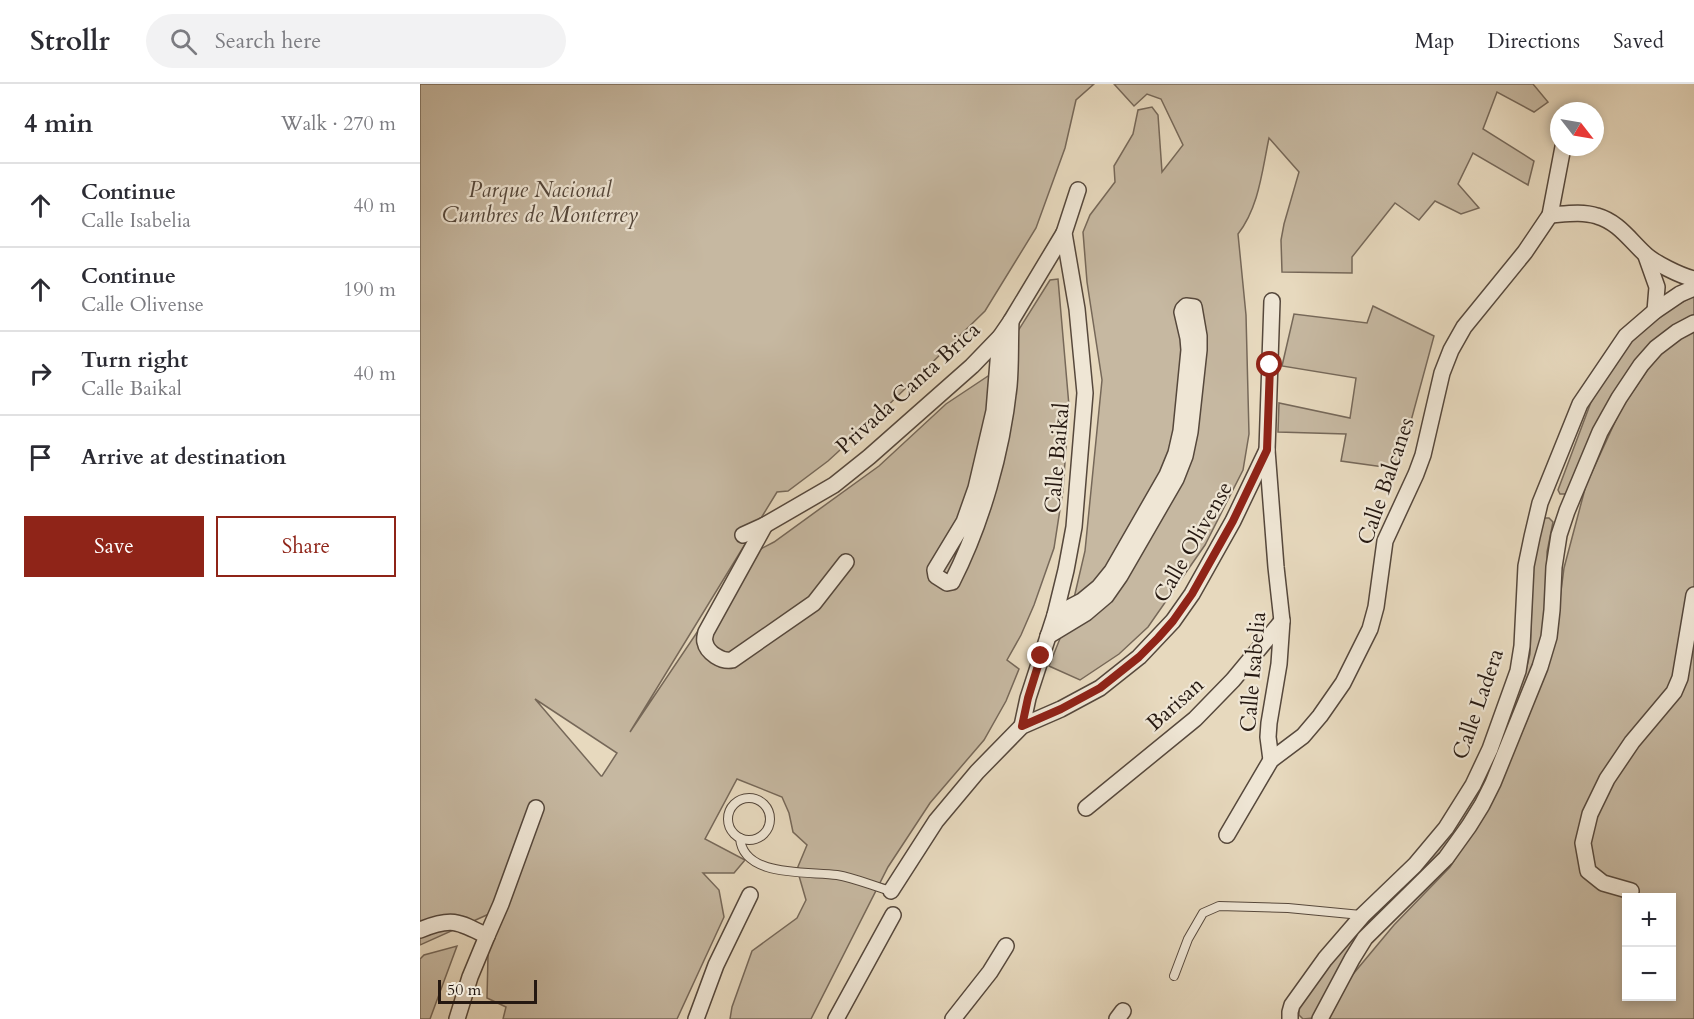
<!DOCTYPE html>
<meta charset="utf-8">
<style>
:root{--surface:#fff;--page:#f2f2f3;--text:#2b2b33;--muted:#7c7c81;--line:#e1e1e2;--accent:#8f2418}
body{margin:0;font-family:Cardo,serif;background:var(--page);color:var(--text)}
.controls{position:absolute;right:18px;bottom:18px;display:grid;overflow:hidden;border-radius:0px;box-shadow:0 3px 9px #0003}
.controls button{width:54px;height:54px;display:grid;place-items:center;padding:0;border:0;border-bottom:2px solid var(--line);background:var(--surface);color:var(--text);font:30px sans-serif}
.compass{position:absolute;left:1130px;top:18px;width:54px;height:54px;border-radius:50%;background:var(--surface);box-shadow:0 3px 9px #0003;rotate:121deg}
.scale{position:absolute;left:18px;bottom:15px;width:99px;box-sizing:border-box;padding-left:6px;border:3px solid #251811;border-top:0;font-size:16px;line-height:21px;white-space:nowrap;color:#251811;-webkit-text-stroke:4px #efe6d5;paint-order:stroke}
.stop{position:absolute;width:18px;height:18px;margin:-14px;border:4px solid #8f2418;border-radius:50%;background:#fff}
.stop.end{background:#8f2418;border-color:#fff;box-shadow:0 2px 6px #0008}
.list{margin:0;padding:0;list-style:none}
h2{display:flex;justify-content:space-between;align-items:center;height:78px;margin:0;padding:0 24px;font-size:26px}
h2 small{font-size:20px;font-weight:400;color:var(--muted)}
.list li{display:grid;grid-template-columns:39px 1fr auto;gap:18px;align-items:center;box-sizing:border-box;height:84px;padding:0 24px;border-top:2px solid var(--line)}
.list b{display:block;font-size:22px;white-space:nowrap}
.list p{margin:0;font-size:20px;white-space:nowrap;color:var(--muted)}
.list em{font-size:20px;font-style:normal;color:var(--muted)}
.actions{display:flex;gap:12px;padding:18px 24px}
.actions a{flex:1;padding:14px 0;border:2px solid var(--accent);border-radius:0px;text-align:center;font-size:21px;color:var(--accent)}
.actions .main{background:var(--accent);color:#fff}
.icon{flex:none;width:33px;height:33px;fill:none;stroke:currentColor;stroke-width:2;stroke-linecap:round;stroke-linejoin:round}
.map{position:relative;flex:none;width:1274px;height:935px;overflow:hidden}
header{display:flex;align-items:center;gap:36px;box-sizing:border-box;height:84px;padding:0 30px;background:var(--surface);border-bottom:2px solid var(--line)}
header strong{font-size:28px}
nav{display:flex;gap:33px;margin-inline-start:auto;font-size:21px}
.search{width:420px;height:54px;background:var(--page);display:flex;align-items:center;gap:15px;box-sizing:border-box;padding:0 21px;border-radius:33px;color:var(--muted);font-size:22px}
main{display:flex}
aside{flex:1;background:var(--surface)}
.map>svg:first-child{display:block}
.green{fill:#c6b8a1;stroke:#766859;stroke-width:1.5;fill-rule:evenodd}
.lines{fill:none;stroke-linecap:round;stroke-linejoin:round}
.lane-casing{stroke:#56483c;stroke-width:10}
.street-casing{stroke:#56483c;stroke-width:18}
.lane{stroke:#efe6d5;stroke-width:8}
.street{stroke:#efe6d5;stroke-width:15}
.route{stroke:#8f2418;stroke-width:8}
.labels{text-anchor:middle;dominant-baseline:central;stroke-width:4.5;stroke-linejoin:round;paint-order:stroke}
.park-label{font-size:22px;font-style:italic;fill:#55483c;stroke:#efe6d5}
.street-label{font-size:22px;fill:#251811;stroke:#efe6d5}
</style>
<header>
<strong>Strollr</strong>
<div class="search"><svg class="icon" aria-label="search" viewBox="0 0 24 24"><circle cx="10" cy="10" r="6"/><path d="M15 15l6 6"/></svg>Search here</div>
<nav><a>Map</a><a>Directions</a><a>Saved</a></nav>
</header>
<main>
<aside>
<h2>4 min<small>Walk · 270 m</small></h2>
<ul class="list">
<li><svg class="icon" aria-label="ahead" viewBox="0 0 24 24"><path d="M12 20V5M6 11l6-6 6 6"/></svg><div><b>Continue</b><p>Calle Isabelia</p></div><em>40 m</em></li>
<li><svg class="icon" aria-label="ahead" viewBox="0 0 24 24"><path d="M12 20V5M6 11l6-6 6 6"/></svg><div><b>Continue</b><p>Calle Olivense</p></div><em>190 m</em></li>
<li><svg class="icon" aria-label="right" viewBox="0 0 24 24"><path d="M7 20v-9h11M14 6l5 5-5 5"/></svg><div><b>Turn right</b><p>Calle Baikal</p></div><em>40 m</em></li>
<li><svg class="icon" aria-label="arrive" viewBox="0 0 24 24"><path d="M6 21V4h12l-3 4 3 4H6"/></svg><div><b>Arrive at destination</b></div></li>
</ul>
<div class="actions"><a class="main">Save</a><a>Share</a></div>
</aside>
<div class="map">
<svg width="1274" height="935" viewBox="0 0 1274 935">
<rect width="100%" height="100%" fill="#e7d9be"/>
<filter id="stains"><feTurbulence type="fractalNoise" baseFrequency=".00333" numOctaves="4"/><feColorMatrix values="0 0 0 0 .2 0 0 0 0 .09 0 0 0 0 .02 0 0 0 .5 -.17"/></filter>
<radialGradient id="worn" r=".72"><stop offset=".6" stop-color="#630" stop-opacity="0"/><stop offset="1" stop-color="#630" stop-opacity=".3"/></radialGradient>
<g class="green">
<path d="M 0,0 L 674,0 L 656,16 L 645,64 L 616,144 L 565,227 L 454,335 L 408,377 L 368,407 L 357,408 L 210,648 L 329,471 L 354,458 L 459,382 L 526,320 L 571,290 L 630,196 L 638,195 L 649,322 L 643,406 L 634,464 L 614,521 L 601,551 L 587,576 L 599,585 L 586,617 L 564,656 L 510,719 L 468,783 L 391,935 L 310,935 L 312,923 L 332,867 L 377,834 L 386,816 L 377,785 L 387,761 L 373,748 L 369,729 L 362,713 L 317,695 L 285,755 L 325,776 L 314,789 L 283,789 L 299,806 L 304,833 L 257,935 L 83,935 L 86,923 L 67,914 L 69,830 L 0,861 ZM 115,615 L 197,669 L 182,692 L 181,692 Z"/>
<path d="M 694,0 L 1113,0 L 1128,18 L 1114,28 L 1077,8 L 1063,45 L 1114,77 L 1108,101 L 1053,69 L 1038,100 L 1059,124 L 1041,130 L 1015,117 L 999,136 L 975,119 L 932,173 L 932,189 L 862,188 L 861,156 L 864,140 L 879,88 L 849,54 C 842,87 839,123 818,150 L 826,231 L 829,350 L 823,386 L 785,461 L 728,543 L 699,570 L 660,596 L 629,582 L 651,527 L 665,467 L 682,296 L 667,198 L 663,148 L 670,131 L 695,98 L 694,82 L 713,50 L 718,26 L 732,23 L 738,31 L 742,88 L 763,61 L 741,15 L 727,10 L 714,22 Z"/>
<polygon points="1274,212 1274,233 1235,259 1146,410 1140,410 1138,406 1171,318 1196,277 1216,251 1238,231"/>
<polygon points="953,222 1014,252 978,385 921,377 926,350 858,348 859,319 930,334 936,294 862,282 874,230 947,239"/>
<path d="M 1274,244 L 1274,935 L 909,935 L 929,895 L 974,841 L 1030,783 L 1072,717 L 1108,634 L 1135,553 L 1144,484 L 1166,401 L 1201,325 L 1239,269 ZM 1206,814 L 1252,814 L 1252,912 L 1206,912 Z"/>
<polygon points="1125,434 1129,434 1133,438 1127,468 1128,512 1125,542 1114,583 1068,696 1048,734 1024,766 997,795 894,934 883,935 879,931 879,924 911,878 931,855 1019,763 1043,731 1063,694 1105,590 1110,570 1113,481 1122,436"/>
<polygon points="37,862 10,935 0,935 0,875 4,871"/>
</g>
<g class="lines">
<defs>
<g id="lane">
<circle cx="329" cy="735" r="21"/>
<path d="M 320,754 C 323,794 389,787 417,791 C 435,794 453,802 471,807"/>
<polyline points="754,892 768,855 783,829 799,822 868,824 941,831"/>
</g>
<g id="street">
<path d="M 1130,131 C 1145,130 1162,127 1177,132 C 1198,138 1209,155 1224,169 C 1234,179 1261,192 1274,195"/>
<polyline points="1226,172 1237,203 1235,227"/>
<path d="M 580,253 L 574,327 L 556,404 L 544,438 L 515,486 L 516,492 L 527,499 L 532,498 C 562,439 582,368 589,302 C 591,281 590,259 591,237"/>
<path d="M 345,441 L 286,548 C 285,552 284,555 285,558 C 287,569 302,578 312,576 L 394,519 L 426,478"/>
<polyline points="323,451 345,441 414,401 449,373 552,282 580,253 591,237 644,149"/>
<polyline points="628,552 666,529 686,512 700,492 756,395 765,372 770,348 779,266 779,252 774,223 766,222 763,225 762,228 768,254 769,266 761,347 756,369 747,391 692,487 679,503 662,517 635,531"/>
<polyline points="602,642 608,614 635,531 646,486 654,443 665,309 657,225 644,149 658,106"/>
<polyline points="851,676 848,653 849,639 859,580 862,537 856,483 847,366 852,217"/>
<polyline points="666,724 775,635 813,596 862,537"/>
<polyline points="807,751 851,676 883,652 900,632 923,599 950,545 956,523 965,457 996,390 1003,371 1022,289 1031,266 1044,243 1105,168 1130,131 1143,63"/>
<polyline points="471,807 516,737 557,688 602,642 641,625 680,604 719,573 753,537 772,510 813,437 847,366"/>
<polyline points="1211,807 1183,799 1168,787 1163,759 1170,730 1187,695 1212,658 1254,608 1260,594 1274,511"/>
<path d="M 0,846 C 31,833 38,837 67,852 L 50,893 L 37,935"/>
<polyline points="67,852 81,820 116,724"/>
<polyline points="276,935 296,881 330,811"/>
<polyline points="416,935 473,831"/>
<polyline points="533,935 570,888 586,862"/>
<polyline points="697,935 703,927"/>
<polyline points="870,935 870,928 872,921 905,875 943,831 995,781 1026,744 1053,701 1070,665 1098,587 1102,562 1106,482 1112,453 1120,419 1160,320 1206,252 1235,227 1260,210 1274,204"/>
<polyline points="900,935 932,875 945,854 1026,774 1049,742 1062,721 1073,699 1120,583 1129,553 1132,526 1134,483 1139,451 1147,427 1180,348 1199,314 1221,281 1236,264 1257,248 1274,239"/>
</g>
</defs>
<use href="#lane" class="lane-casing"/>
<use href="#street" class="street-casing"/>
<use href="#lane" class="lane"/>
<use href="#street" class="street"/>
</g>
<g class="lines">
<polyline class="route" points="621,572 608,614 602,642 641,625 680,604 719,573 738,554 753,537 772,510 813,437 847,366 850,281"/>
</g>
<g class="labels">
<g class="park-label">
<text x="120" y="106">Parque Nacional<tspan x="120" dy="25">Cumbres de Monterrey</tspan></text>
</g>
<g class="street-label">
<text transform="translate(488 304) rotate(-42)">Privada Canta Brica</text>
<text transform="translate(637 374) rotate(-85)">Calle Baikal</text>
<text transform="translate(966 397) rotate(-71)">Calle Balcanes</text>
<text transform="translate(773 458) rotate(-60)">Calle Olivense</text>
<text transform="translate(833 588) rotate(-85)">Calle Isabelia</text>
<text transform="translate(755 620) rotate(-42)">Barisan</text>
<text transform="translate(1058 620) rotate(-71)">Calle Ladera</text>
</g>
</g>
<rect width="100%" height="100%" filter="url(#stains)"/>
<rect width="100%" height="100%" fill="url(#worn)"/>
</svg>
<div class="controls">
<button>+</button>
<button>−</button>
</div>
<svg class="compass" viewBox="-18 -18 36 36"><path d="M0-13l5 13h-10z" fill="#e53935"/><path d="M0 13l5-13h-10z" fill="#7c7c81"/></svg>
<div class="scale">50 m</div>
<div class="stop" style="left:850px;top:281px"></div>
<div class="stop end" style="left:621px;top:572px"></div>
</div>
</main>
